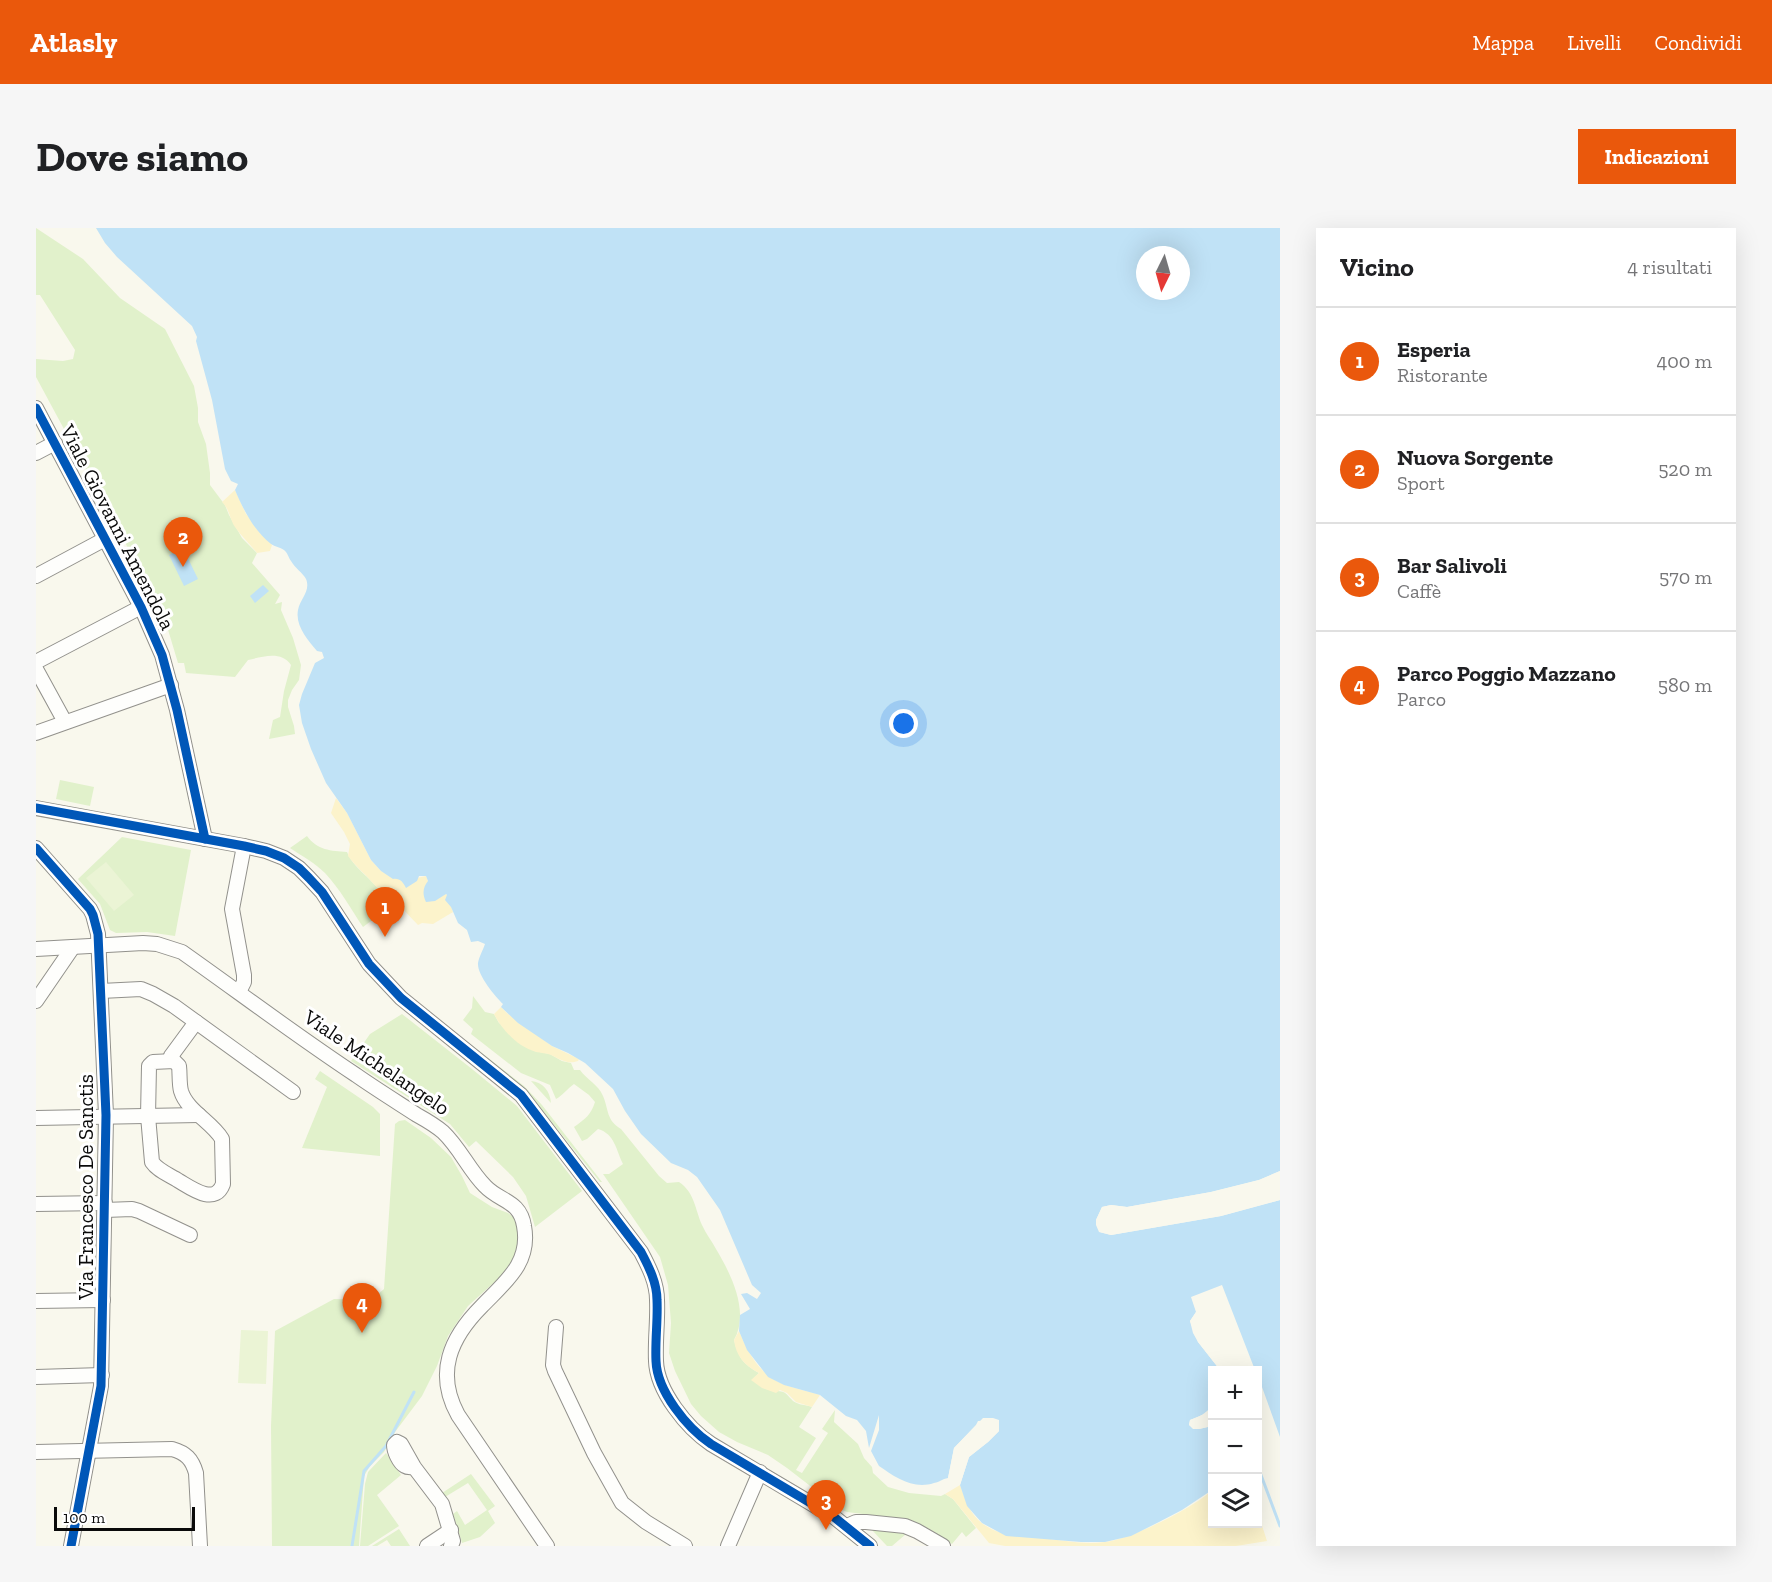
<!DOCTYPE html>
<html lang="it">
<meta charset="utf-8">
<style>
:root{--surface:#fff;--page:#f6f6f6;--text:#202124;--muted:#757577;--line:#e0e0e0;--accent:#ea580c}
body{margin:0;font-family:"Zilla Slab",serif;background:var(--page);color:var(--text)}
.controls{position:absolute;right:18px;bottom:18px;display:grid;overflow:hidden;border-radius:0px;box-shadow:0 6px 24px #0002}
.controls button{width:54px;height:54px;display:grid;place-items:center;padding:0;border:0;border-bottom:2px solid var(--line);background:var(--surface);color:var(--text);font:30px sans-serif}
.compass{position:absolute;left:1100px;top:18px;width:54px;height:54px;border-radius:50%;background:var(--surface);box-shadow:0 6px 24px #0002;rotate:185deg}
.scale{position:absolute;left:18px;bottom:15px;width:141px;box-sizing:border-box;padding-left:6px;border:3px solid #0a0a0a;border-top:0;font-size:16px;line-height:21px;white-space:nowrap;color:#0a0a0a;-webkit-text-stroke:4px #fff;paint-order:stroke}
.you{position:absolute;left:868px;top:496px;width:21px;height:21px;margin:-15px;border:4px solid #fff;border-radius:50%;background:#1a73e8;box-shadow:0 0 0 9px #1a73e833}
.badge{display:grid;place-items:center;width:39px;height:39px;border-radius:50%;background:var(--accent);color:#fff;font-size:20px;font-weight:700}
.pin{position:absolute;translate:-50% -50px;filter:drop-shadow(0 2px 3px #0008)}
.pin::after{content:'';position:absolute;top:32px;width:21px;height:18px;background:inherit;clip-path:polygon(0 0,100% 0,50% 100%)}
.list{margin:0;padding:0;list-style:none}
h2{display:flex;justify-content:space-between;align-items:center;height:78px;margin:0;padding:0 24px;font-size:26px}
h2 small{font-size:20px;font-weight:400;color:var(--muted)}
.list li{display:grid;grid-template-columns:39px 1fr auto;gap:18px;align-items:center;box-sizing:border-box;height:108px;padding:0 24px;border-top:2px solid var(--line)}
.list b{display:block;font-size:22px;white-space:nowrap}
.list p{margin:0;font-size:20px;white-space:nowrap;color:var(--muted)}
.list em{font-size:20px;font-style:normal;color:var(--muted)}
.icon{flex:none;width:33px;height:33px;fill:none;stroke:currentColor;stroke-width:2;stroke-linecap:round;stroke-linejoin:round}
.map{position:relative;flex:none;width:1244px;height:1318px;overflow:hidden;border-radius:0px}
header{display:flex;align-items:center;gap:36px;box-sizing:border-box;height:84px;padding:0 30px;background:var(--accent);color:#fff}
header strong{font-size:28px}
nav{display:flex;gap:33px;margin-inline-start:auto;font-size:21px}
.intro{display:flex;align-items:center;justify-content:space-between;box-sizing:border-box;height:144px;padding:0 36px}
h1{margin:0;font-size:42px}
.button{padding:15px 27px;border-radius:0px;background:var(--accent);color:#fff;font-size:21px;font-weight:700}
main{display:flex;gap:36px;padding:0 36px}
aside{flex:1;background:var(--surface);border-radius:0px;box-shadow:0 6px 24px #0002}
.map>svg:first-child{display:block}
.green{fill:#e1f1cb}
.sand{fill:#fcf3cb}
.pitch{fill:#ebf4d5}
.water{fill:#c0e2f6;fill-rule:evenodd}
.pier{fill:#f9f8ed}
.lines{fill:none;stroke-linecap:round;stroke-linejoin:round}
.stream{stroke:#c0e2f6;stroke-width:3}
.minor-casing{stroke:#92918c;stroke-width:16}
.minor{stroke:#fefefc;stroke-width:14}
.cycleway-casing{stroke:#fff;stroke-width:13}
.cycleway{stroke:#0057b8;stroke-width:9}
.labels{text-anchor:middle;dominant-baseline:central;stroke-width:6;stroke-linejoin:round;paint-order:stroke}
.street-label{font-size:21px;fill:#0a0a0a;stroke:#fff}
</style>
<header>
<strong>Atlasly</strong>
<nav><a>Mappa</a><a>Livelli</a><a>Condividi</a></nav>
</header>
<div class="intro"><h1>Dove siamo</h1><a class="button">Indicazioni</a></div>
<main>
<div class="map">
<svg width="1244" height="1318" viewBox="0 0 1244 1318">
<rect width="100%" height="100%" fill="#f9f8ed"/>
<g class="green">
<path d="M 0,0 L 47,31 L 84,70 L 129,101 L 158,158 L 162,180 L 162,194 L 170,216 L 174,245 L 174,257 L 189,277 L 193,287 L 206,310 L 221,325 L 216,335 L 244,367 L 239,376 L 246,374 L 245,382 L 257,410 L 265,437 L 263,452 L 256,462 L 252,472 L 252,479 L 258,498 L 259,506 L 233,511 L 237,492 L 244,489 L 248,463 L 255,437 C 245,422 226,429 212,432 L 199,449 L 150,445 L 148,435 L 142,435 L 127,385 L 0,149 L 0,131 L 27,133 L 37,131 L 39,122 L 4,67 L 0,67 Z"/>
<polygon points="24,552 58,559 54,578 20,571"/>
<path d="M 271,608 C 281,622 295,623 311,624 C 319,645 347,654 351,681 L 327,699 C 315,681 304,661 289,645 C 279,635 266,628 254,620 Z"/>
<polygon points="86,609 155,622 139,708 111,704 80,705 74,702 64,676 42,651"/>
<path d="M 437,768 L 449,784 L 458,786 L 463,795 L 499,823 L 514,826 L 526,833 L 535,835 L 538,842 L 544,842 C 551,852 562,856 567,868 C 573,882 570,892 585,901 L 623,948 L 631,955 L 643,954 C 659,965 659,981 666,997 C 670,1006 676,1013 680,1021 C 695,1046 714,1084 698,1112 C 703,1130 706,1135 723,1145 L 716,1152 L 741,1163 C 750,1163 751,1167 757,1173 C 762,1177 771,1177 776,1179 L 763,1199 L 780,1210 L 760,1242 L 766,1245 L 792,1205 L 786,1201 L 799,1182 L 798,1194 L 822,1216 L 828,1230 L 836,1239 L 837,1245 L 852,1259 L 873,1265 L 905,1268 L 909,1266 L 917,1271 L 940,1300 L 930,1309 L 926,1304 L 916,1316 L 895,1302 L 875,1292 L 811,1284 L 804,1281 L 751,1240 L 732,1227 L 701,1214 L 683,1204 L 665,1188 L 655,1176 L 639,1143 L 633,1125 L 635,1095 L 632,1057 L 624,1029 L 567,946 L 573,946 L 587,936 C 580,922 579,906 562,901 L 551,911 L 546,913 L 538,899 C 549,891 555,887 559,874 L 553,867 L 538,856 C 531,861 526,868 520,871 L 514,857 L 485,845 L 435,806 L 437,801 L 427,792 L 436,780 Z"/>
<polygon points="366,786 436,841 481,878 546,963 499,999 490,968 477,949 440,913 433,919 414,896 315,833 334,806"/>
<polygon points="433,815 488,858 506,877 566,954 564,954 489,861 433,817"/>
<polygon points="284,843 337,879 344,886 344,928 266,920 291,859 279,851"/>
<path d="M 495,853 C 507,854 514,863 515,875 Z"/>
<polygon points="369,892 395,910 415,929 426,948 434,965 456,979 472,985 480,991 483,1010 477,1032 463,1050 432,1078 412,1108 401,1138 386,1168 359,1204 348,1224 334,1238 328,1248 323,1318 236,1318 235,1198 239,1103 298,1071 335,1072 348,1061 359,896 363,893"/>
<polygon points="350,1225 365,1247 341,1267 363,1298 332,1318 324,1318 329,1256 332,1244"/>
<polygon points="435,1246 459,1278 452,1283 459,1295 444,1309 426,1315 417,1286 421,1283 429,1297 451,1282 432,1255 409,1269 406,1265"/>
<polygon points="363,1301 374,1318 355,1318 351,1312 341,1318 336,1318"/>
<polygon points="839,1301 870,1306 856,1318 851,1318 836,1302"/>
</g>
<g class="sand">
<path d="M 199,262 L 210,286 L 236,317 L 234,323 L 221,325 C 214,316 206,309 199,299 C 194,292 193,280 186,274 Z"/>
<path d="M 300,570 L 311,585 L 335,632 L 345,643 L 367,653 L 390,648 L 392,653 L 411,667 L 417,684 L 397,696 L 386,695 L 382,697 L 360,674 L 351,681 C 347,658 325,646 312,628 L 314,616 L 308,604 L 295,585 Z"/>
<path d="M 465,779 L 471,785 L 516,818 L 543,831 L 542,833 C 531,837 524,831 515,827 C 510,825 505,825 500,824 C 482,819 466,802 458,786 Z"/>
<path d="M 703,1103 C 712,1125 724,1147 747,1156 C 759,1161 772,1163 784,1167 L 776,1179 L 760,1174 L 751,1165 L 744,1162 L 740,1165 L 726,1160 L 715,1152 L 723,1145 C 708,1137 700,1128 698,1112 Z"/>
<path d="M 924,1257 C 929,1271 934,1287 947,1296 C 966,1309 983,1308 1005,1310 C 1026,1312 1048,1317 1069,1314 C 1095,1311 1158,1280 1176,1262 L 1176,1296 L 1222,1296 L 1222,1285 L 1231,1313 L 1200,1318 L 969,1318 L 953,1315 L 917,1271 L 909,1266 Z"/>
</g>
<g class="pitch">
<polygon points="70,634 98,667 78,683 50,650"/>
<polygon points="205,1102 232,1103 230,1156 202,1155"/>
</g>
<g class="water">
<path d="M 60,0 L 1244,0 L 1244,943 L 1223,952 L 1175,964 L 1091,979 L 1075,977 L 1066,979 L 1060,992 L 1064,1004 L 1075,1007 L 1185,988 L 1244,972 L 1244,1209 L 1222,1148 L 1222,1142 L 1219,1142 L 1186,1057 L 1155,1069 L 1160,1084 L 1154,1093 L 1162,1114 L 1184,1142 L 1176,1142 C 1176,1170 1184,1182 1154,1192 L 1153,1197 L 1163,1201 L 1176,1198 L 1176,1262 L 1146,1282 L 1123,1294 L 1095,1308 L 1069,1314 L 1045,1314 L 970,1308 L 946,1295 L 931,1278 L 924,1257 L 933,1229 L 952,1214 L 963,1203 L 962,1192 L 942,1193 L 940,1197 L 918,1220 L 912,1250 C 906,1251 904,1254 898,1255 C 877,1262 859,1249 843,1238 L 835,1223 L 843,1202 L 843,1187 L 833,1220 L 830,1203 L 821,1192 L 810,1188 L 784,1167 L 748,1157 L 732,1149 L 711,1122 L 703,1103 L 704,1087 L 714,1081 L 705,1066 L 711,1065 L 721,1071 L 725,1065 L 716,1057 L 684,982 L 661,949 L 652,942 L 635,935 L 605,906 L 589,883 L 577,861 L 549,835 L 532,825 L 516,818 L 482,795 L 465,779 L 467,776 C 459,768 441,747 442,735 C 443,729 447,722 449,716 L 442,713 L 435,714 L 431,702 L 422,695 L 415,679 L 409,672 L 411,667 L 410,666 L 399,673 L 390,674 C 386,666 387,659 392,653 L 390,648 L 383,648 L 381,653 L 370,660 C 367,654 364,650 357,651 L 345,643 L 335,632 L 311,585 L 290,555 L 275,521 L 266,495 L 263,477 L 266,466 L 279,435 L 288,430 L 286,424 L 281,423 C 272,412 259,398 262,382 C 264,371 275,363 270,351 C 267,345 259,340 255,333 C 252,329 252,325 248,322 C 244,319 239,319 235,316 C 218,303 207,281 199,262 L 202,256 L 195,253 L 189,241 L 176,172 L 160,113 L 161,109 L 156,98 L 81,29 L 69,15 ZM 1109,27 L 1145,27 L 1145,63 L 1109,63 Z"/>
<polygon points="147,320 162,351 148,358 133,327"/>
<polygon points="227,357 233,363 219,375 214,368"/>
</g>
<g class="pier">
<polygon points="1244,943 1244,947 1224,955 1175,967 1092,982 1075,980 1068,982 1063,996 1066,1002 1075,1003 1125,996 1184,985 1244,969 1244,972 1225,977 1185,988 1075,1007 1063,1004 1060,997 1060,992 1066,979 1075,977 1091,979 1175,964 1223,952"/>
<polygon points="1160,1084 1162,1086 1158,1094 1160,1104 1165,1113 1187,1142 1184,1142 1162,1114 1157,1105 1154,1093"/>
<polygon points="1176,1178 1176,1183 1173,1187 1156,1195 1158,1198 1163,1198 1176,1195 1176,1198 1163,1201 1157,1201 1153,1197 1154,1192 1171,1185"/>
<polygon points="947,1190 957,1190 963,1192 963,1203 952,1214 933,1229 924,1257 921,1256 930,1227 950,1212 960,1201 960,1194 947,1193 945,1195 921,1221 914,1253 912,1250 918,1220"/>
</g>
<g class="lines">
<g class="stream">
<polyline points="1222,1239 1244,1298"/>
<polyline points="316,1318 328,1243 350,1218 378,1164"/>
</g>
<defs>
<g id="minor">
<polyline points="0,180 105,379 126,427 141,482 169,611"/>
<polyline points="0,225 19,215"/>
<polyline points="0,348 69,311"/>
<polyline points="0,434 105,379"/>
<polyline points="0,441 29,494"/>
<polyline points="0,505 135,457"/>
<path d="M 0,580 L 208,618 L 230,623 L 248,630 L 263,640 L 273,650 L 286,664 L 333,736 L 365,770 L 485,867 L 605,1024 C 613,1039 621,1055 621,1072 C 622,1092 619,1112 620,1133 C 621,1163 651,1200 675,1216 L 798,1289 L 834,1318"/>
<polyline points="0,620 54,681 57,687 62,706 70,887 65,1158 35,1318"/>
<path d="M 0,721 L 107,715 L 121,716 L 146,724 C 204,765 261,808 320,847 C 340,861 361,874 381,887 C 390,892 400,898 407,904 C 424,920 433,942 449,958 C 464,974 484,972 488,998 C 495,1035 469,1054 446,1078 C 414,1110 399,1145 422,1187 L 511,1318"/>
<polyline points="65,763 105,761 117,766 138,778 257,864"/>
<polyline points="203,764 208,754 208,747 196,681 208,618"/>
<polyline points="0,773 37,719"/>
<polyline points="133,833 135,828 160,794"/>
<path d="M 138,833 L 143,838 C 144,846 143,855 145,863 C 151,883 176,894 186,911 L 187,956 C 179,978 155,960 143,953 C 134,947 122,943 116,934 L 112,888 L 113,838 L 117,834 Z"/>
<polyline points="0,890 163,887"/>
<polyline points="0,976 69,975"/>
<polyline points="69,982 96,981 103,983 154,1007"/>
<polyline points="0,1073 67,1072"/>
<polyline points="520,1099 517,1137 519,1143 558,1225 586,1275 610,1294 649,1318"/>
<polyline points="0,1149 66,1147"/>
<path d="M 0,1224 L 136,1221 C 150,1225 156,1231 160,1245 L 164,1318"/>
<path d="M 378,1239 C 376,1239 372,1240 369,1238 C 363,1235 358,1223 358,1217 L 361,1214 L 365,1216 L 378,1239 L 406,1276 L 417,1313 L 415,1318"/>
<polyline points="811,1298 820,1294 830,1294 869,1298 881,1303 907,1318"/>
<polyline points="391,1318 415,1302"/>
<polyline points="692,1318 724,1244"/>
</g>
</defs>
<use href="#minor" class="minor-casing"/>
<use href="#minor" class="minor"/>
<defs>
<g id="cycleway">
<polyline points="0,180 105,379 126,427 141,482 169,611"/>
<path d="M 0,580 L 208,618 L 230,623 L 248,630 L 263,640 L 273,650 L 286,664 L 333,736 L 365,770 L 485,867 L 605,1024 C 613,1039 621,1055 621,1072 C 622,1092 619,1112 620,1133 C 621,1163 651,1200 675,1216 L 798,1289 L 834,1318"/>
<polyline points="0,620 54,681 57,687 62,706 70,887 65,1158 35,1318"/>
</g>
</defs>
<use href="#cycleway" class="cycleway-casing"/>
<use href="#cycleway" class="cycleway"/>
</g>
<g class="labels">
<g class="street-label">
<text transform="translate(82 299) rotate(63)">Viale Giovanni Amendola</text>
<text transform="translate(341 834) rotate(34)">Viale Michelangelo</text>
<text transform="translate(49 959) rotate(-90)">Via Francesco De Sanctis</text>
</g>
</g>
</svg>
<div class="controls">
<button>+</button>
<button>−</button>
<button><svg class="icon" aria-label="layers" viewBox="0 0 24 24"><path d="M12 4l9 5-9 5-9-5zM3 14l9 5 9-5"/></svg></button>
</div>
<svg class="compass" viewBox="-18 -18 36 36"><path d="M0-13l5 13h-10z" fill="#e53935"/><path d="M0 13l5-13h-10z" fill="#757577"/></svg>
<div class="scale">100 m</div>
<div class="you"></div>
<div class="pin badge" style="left:349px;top:709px">1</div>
<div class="pin badge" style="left:147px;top:339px">2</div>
<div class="pin badge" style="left:790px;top:1302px">3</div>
<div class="pin badge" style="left:326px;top:1105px">4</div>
</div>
<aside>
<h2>Vicino<small>4 risultati</small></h2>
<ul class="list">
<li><span class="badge">1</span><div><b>Esperia</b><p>Ristorante</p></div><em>400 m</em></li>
<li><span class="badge">2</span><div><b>Nuova Sorgente</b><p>Sport</p></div><em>520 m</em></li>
<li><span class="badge">3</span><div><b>Bar Salivoli</b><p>Caffè</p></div><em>570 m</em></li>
<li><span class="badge">4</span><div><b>Parco Poggio Mazzano</b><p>Parco</p></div><em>580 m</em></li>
</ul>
</aside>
</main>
